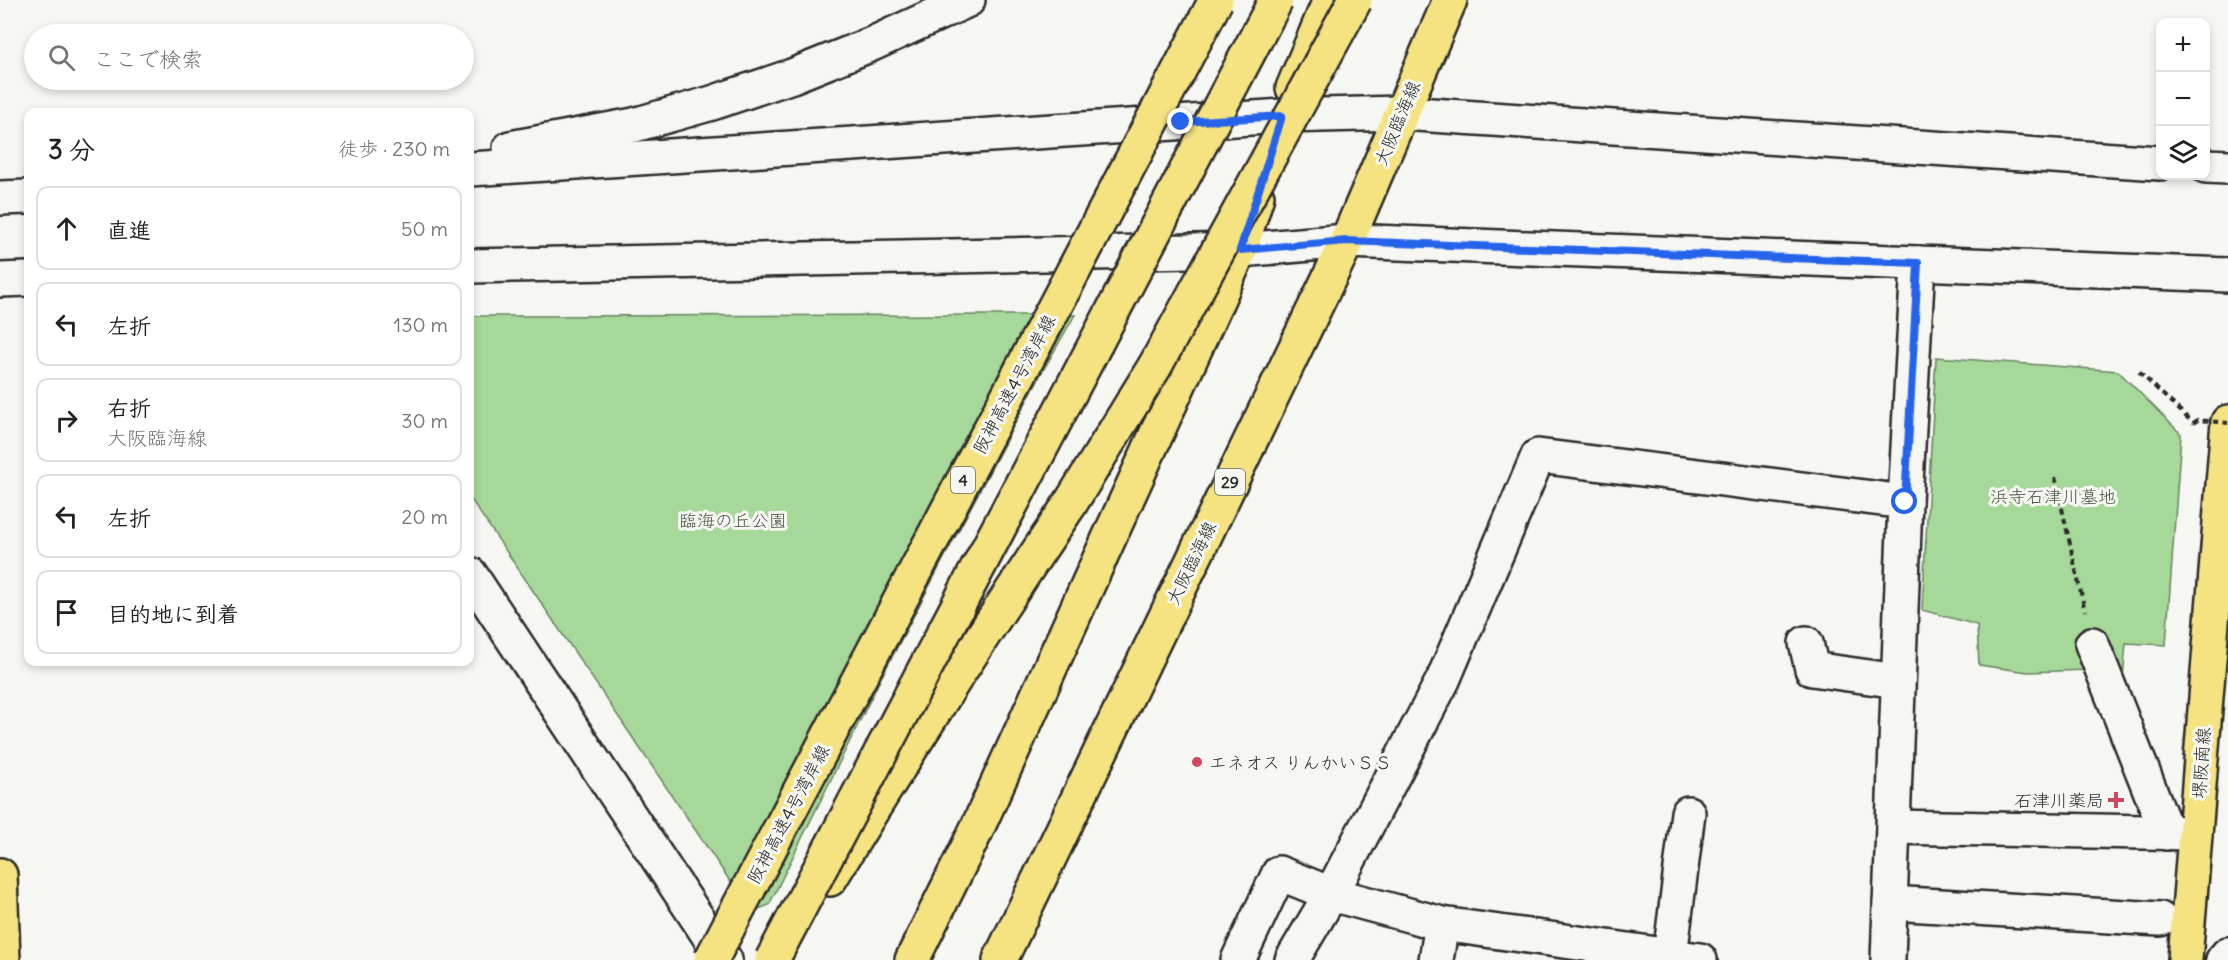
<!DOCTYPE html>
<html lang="ja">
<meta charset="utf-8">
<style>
:root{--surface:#fff;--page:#f6f6f6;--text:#202124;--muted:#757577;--line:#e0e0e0}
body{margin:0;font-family:Delius,"Klee One",sans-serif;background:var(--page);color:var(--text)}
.controls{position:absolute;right:18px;top:18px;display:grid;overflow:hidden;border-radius:12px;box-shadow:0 3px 9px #0003}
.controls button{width:54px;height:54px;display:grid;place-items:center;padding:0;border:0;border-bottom:2px solid var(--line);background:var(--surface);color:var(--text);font:30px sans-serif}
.stop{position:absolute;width:18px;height:18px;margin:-14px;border:4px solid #2563eb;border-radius:50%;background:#fff}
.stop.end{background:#2563eb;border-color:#fff;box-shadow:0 2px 6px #0008}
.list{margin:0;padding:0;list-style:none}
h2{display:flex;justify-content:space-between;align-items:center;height:78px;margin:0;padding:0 24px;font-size:26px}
h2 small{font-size:20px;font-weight:400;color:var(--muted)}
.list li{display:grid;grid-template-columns:39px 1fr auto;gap:18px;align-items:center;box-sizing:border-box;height:84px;margin:0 12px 12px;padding:0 12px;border:2px solid var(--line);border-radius:12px}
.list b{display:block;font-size:22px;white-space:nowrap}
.list p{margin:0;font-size:20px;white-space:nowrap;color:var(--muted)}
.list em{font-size:20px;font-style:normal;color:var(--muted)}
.icon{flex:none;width:33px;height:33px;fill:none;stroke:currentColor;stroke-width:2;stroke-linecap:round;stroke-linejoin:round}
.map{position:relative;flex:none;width:2228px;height:960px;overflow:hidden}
.search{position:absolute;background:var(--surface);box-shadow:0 3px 9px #0003;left:24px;top:24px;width:450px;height:66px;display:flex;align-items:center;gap:15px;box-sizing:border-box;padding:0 21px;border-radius:33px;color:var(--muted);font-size:22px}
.panel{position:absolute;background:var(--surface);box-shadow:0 3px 9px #0003;left:24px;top:108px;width:450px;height:558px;border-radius:12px}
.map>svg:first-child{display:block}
.green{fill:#a6d899;stroke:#688262;stroke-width:1.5}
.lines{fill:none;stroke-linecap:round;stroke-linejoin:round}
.minor-casing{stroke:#2b2b2b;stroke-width:38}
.major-casing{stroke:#2b2b2b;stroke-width:38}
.highway-casing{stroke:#2b2b2b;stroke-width:38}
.path{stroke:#2b2b2b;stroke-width:4;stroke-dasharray:6 4.5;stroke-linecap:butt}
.minor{stroke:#f6f6f2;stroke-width:33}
.major{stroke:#f5e382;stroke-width:33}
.highway{stroke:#f5e382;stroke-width:33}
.highway-bridge-casing{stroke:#2b2b2b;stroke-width:38;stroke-linecap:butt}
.path-bridge{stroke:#2b2b2b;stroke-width:4;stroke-dasharray:6 4.5;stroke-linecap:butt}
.highway-bridge{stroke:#f5e382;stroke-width:33}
.route{stroke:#2563eb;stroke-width:8}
.poi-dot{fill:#d1495b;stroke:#f6f6f2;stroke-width:2}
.labels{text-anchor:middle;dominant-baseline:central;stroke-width:6;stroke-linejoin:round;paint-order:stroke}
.shield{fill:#f6f6f2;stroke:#686867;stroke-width:1.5}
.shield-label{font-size:16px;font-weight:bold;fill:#2b2b2b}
.street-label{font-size:18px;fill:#2b2b2b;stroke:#f6f6f2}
.park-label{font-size:18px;fill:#4a5646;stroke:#f6f6f2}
.poi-label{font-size:18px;fill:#2b2b2b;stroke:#f6f6f2;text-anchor:start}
</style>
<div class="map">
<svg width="2228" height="960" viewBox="0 0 2228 960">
<rect width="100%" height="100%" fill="#f6f6f2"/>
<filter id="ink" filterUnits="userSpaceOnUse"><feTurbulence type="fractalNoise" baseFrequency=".0167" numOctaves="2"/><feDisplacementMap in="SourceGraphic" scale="12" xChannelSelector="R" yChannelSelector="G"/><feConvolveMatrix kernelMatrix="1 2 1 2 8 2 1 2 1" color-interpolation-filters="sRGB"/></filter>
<g filter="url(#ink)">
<g class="green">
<polygon points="1075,315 1040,376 880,680 769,905 751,912 470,498 470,316"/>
<polygon points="1936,357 2118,371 2181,434 2166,645 2126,643 2121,701 2089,670 2028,672 1979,665 1977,625 1922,610"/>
</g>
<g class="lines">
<defs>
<g id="minor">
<polyline points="510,148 634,125 712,103 792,76 872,44 968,0"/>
<polyline points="2206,166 2228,167"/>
<polyline points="470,169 1282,116 1401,113 2160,163"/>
<polyline points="0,198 28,197"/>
<polyline points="470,266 1240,250 1347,241 2228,275"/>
<polyline points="0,280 28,279"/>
<polyline points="470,574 725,960"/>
<polyline points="1806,643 1812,669 1898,681"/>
<polyline points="2092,644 2167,833"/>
<polyline points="1893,827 2195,833"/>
<polyline points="1890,903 2160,919"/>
<polyline points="1670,956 1688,813"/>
<polyline points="1238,960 1279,873 1331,894 1442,924 1700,960"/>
<polyline points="1292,960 1331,894 1443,680 1538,456 1905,502"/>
<polyline points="1436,960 1442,924"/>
<polyline points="1888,960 1905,502 1918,263"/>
<polyline points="2223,960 2228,954"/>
</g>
<g id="major">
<polyline points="1293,88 1330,0"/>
<polyline points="912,960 976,831 1240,250 1257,196"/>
<polyline points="1000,960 1347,241 1450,0"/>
<polyline points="2185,960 2228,422"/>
</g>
<g id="highway">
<polyline points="0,875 3,960"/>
<path d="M 830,879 C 907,752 987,627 1070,504"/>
</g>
</defs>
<use href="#minor" class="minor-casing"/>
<use href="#major" class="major-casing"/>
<use href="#highway" class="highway-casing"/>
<g class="path">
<polyline points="2139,372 2193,423"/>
<polyline points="2055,477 2085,611"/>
</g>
<use href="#minor" class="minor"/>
<use href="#major" class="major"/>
<use href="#highway" class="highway"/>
<defs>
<g id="highway-bridge">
<polyline points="1070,504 1155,366 1355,0"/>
<polyline points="711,960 1216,0"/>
<polyline points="772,960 1276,0"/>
</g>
</defs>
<use href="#highway-bridge" class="highway-bridge-casing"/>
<polyline class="path-bridge" points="2193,423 2198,420 2228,423"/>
<use href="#highway-bridge" class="highway-bridge"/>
</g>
</g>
<g class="lines" filter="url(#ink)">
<polyline class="route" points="1181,122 1282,116 1240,250 1347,241 1918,263 1905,502"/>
</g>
<g class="poi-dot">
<circle cx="1197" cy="762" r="6"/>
<path d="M2113 791h6v6h6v6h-6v6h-6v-6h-6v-6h6z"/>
</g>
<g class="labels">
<g class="shield">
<rect x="951" y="467" width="24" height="26" rx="4.5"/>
<rect x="1215" y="469" width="30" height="26" rx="4.5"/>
</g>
<g class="shield-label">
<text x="963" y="480">4</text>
<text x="1230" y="482">29</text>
</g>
<g class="street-label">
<text transform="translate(1397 123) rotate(-67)">大阪臨海線</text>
<text transform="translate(1014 384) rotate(-62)">阪神高速4号湾岸線</text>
<text transform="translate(1191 563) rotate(-64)">大阪臨海線</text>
<text transform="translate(2201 763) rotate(-86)">堺阪南線</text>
<text transform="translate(788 814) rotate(-62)">阪神高速4号湾岸線</text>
</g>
<g class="park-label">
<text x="2053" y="496">浜寺石津川墓地</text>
<text x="733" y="520">臨海の丘公園</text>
</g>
<g class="poi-label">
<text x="1209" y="762">エネオス りんかいＳＳ</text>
<text x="2104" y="800" text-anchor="end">石津川薬局</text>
</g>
</g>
</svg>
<div class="controls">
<button>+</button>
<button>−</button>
<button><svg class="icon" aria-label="layers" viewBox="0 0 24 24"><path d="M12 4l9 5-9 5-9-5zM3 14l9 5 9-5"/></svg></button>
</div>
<div class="stop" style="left:1905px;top:502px"></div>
<div class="stop end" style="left:1181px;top:122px"></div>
<div class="search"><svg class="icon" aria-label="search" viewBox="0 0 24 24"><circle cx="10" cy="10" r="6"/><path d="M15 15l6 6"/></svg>ここで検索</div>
<section class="panel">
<h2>3 分<small>徒歩 · 230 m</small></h2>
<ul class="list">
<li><svg class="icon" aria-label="ahead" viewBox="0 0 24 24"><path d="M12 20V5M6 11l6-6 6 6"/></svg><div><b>直進</b></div><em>50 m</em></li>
<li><svg class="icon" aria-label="left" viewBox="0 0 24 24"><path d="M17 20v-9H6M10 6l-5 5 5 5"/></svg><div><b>左折</b></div><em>130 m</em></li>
<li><svg class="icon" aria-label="right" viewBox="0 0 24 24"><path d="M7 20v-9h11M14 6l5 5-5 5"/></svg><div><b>右折</b><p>大阪臨海線</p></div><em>30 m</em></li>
<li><svg class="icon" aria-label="left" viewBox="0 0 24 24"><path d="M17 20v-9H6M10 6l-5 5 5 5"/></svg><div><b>左折</b></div><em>20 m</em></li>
<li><svg class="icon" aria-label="arrive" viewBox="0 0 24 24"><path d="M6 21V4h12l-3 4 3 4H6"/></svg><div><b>目的地に到着</b></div></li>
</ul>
</section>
</div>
